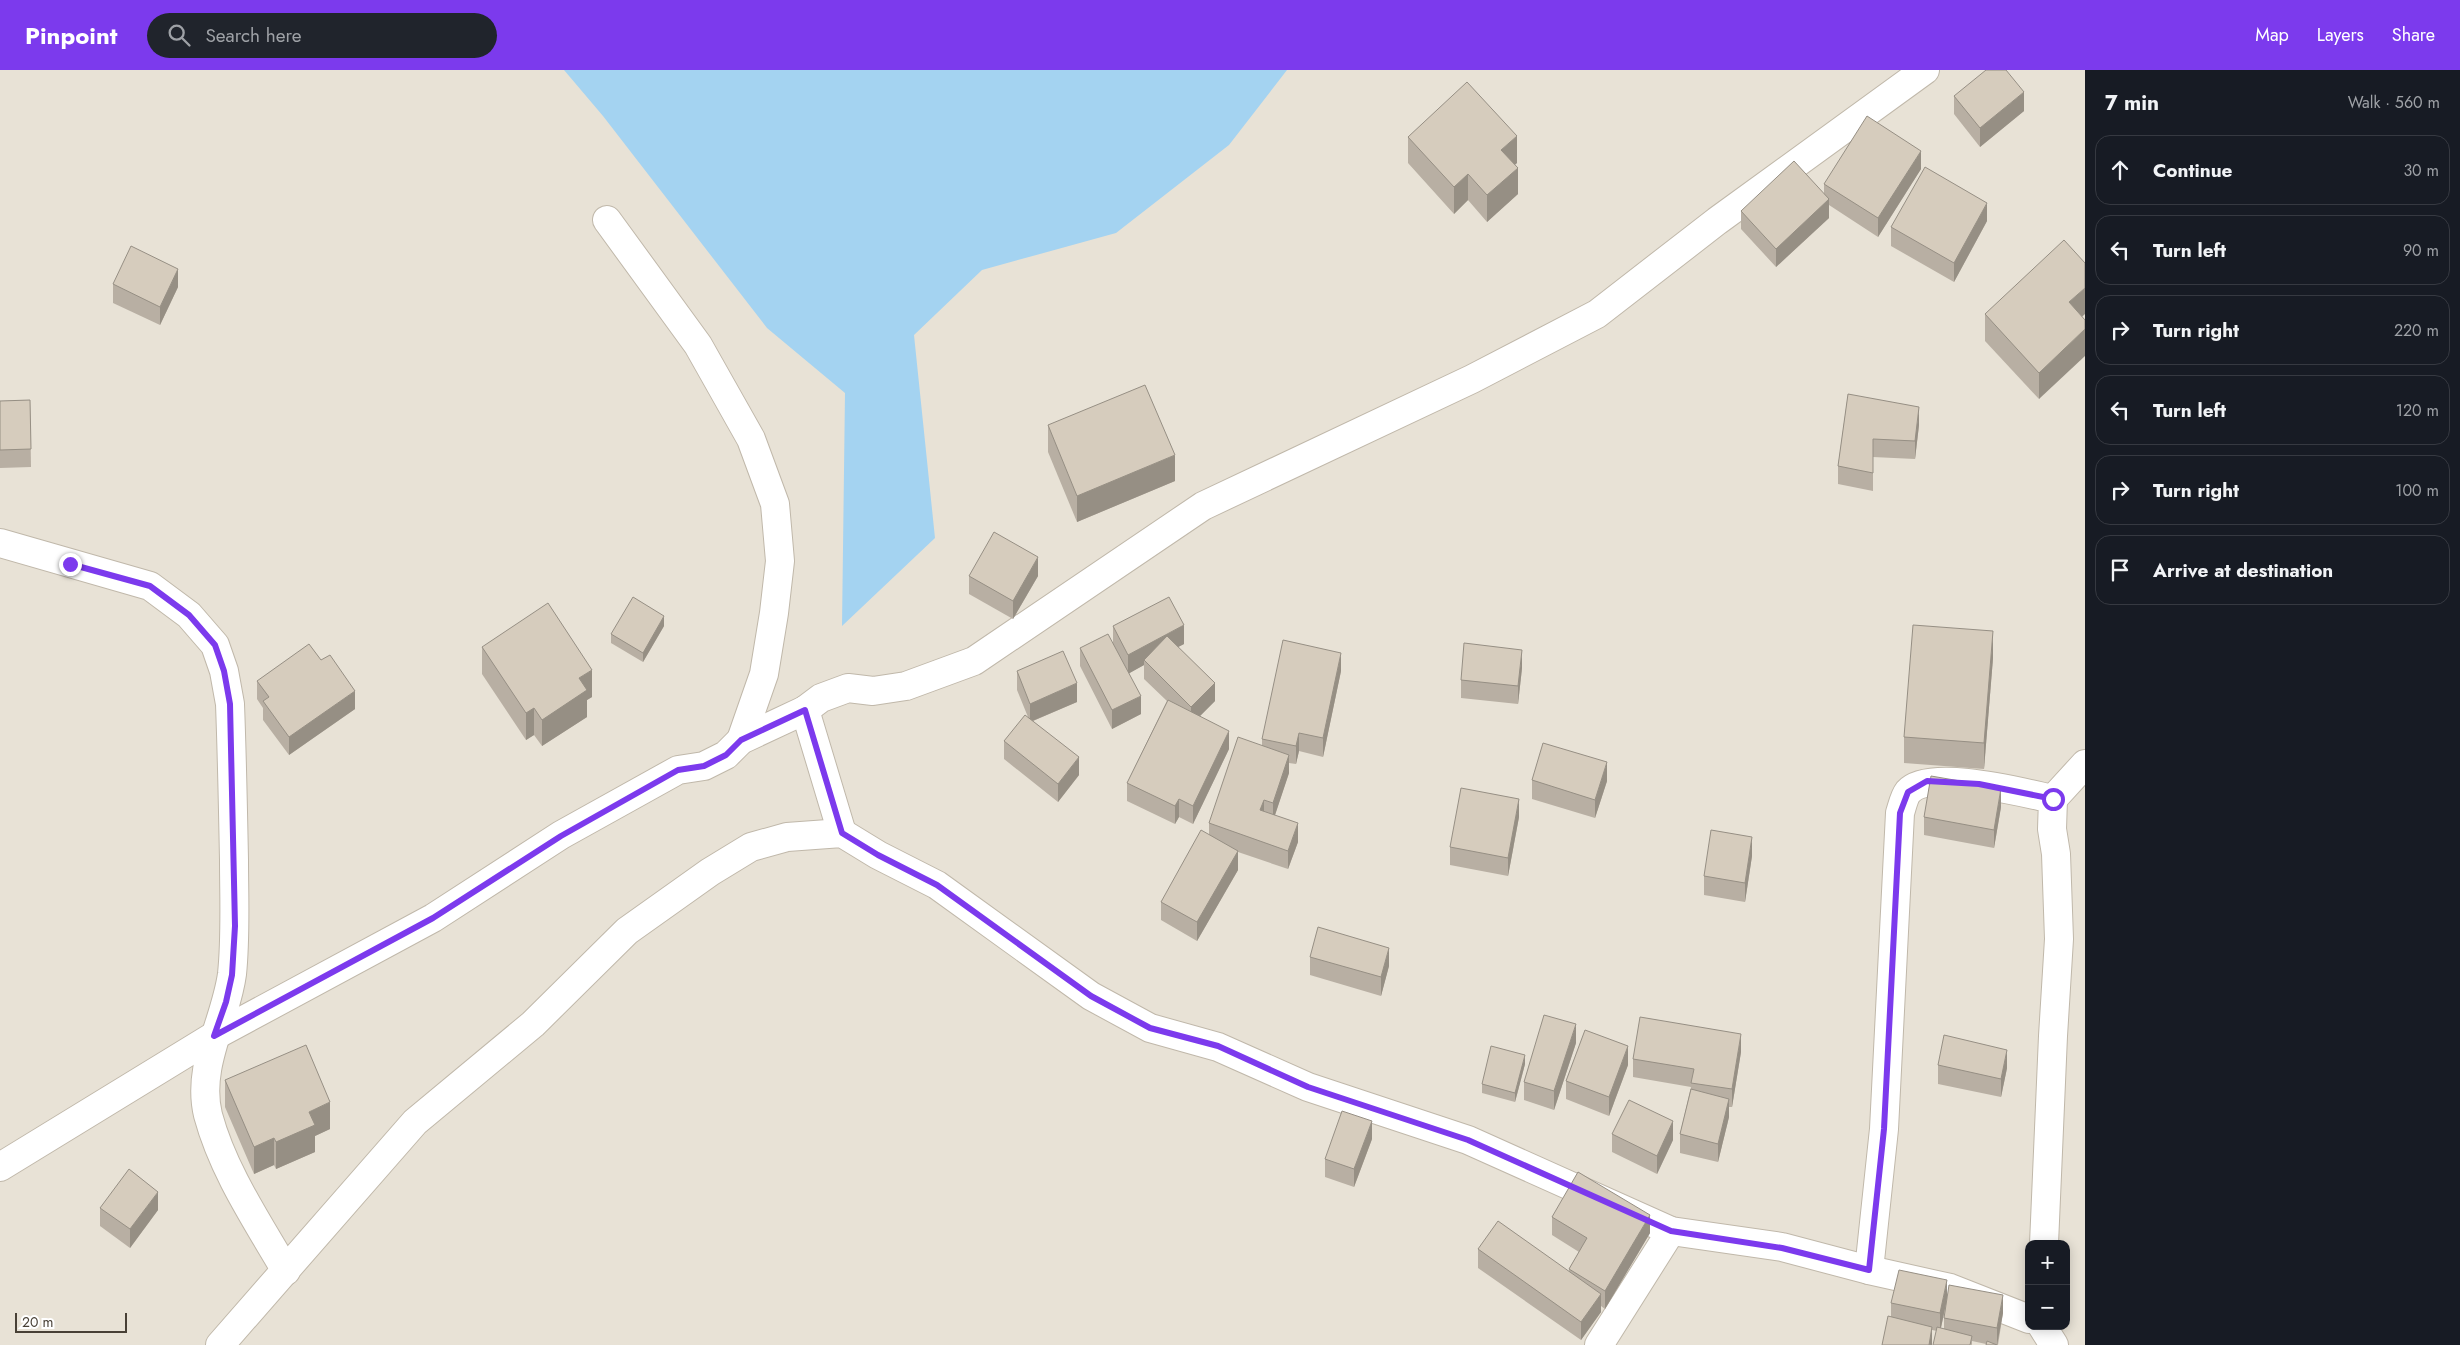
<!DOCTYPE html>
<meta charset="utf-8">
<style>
:root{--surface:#171b24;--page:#20242c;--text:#f1f3f6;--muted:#9ea1a6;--line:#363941;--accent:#7c3aed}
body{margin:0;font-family:Jost,sans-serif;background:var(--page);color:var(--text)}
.controls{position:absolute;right:15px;bottom:15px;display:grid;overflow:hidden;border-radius:10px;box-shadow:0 2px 12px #0003}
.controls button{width:45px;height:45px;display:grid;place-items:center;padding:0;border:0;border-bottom:1px solid var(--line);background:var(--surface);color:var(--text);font:25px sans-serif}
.scale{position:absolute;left:15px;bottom:12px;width:112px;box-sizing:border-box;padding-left:5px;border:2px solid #484036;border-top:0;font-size:14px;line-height:18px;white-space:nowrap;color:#484036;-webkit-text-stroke:4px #fff;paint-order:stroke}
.stop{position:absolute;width:15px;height:15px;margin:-11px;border:4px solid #7c3aed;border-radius:50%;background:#fff}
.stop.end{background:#7c3aed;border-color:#fff;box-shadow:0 1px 5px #0008}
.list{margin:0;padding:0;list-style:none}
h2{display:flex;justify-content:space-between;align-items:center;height:65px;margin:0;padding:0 20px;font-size:21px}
h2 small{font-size:16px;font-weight:400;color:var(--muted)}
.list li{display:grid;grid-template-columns:32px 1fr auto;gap:15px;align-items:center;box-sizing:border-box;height:70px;margin:0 10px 10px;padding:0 10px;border:1px solid var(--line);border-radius:15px}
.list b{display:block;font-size:19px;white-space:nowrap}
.list em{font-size:16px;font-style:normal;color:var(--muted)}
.icon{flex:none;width:28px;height:28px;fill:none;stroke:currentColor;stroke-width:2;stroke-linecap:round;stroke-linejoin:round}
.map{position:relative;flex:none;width:2085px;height:1275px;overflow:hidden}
header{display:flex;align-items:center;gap:30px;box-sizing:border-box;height:70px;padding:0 25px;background:var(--accent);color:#fff}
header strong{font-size:24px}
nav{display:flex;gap:28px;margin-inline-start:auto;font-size:18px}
.search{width:350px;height:45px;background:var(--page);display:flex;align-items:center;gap:12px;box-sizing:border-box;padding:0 18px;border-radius:28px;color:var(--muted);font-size:19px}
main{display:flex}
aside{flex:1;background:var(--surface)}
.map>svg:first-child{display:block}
.residential{fill:#e8e2d6;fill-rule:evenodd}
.water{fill:#a4d3f1}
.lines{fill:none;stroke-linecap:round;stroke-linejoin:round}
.street-casing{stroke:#c0b8aa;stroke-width:30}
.street{stroke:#fff;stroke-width:28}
.wall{fill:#b8afa3;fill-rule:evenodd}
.shaded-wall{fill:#968f84}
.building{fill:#d6ccbd;stroke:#968f84}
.route{stroke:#7c3aed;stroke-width:6}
</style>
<header>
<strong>Pinpoint</strong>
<div class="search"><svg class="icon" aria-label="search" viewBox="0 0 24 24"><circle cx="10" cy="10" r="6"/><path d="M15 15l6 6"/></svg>Search here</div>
<nav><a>Map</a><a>Layers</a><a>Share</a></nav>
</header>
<main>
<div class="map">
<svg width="2085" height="1275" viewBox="0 0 2085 1275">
<rect width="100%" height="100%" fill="#f4f0e8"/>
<path class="residential" d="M 0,0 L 2085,0 L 2085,1275 L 0,1275 ZM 2029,1174 L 2066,1174 L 2066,1256 L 2029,1256 Z"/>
<polygon class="water" points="564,0 1287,0 1229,75 1116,163 982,200 914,265 935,468 842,556 845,323 767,258 603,46"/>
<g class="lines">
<defs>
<g id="street">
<polyline points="607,150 698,275 751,369 775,434 780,491 774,543 764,604 741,670"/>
<path d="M 0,473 L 150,516 L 189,545 L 215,575 L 224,601 L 230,634 C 232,686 233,738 234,790 C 234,828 236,866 232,904 C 226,950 196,996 208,1045 C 223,1101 257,1151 286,1201"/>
<polyline points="805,640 842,763"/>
<polyline points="2053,729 2085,694"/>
<polyline points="0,1097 214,966 433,848 561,765 678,700 704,696 726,685 741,670 805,640 821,628 848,618 873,621 906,616 974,591 1203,436 1472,309 1597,244 1717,151 1925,0"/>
<path d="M 1869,1200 L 1884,1059 L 1900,743 C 1902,737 1904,727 1908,722 C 1929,698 2024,723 2053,729 L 2052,759 L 2056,784 L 2059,869 L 2053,966 L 2044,1174"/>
<polyline points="2042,1256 2054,1275"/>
<polyline points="220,1275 415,1052 533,954 627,861 710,802 751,777 787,767 842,763 878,785 937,815 1091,926 1150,958 1218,977 1308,1017 1468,1070 1671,1161 1782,1177 1869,1200 1950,1218 2029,1249"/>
<polyline points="1599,1275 1671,1161"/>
</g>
</defs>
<use href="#street" class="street-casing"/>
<use href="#street" class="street"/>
</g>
<g class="wall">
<polygon points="1954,26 2024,41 1980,77 1954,44"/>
<polygon points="1408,67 1517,93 1515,94 1518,124 1487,152 1468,130 1454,144 1408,93"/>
<polygon points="1921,99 1878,167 1829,135 1829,148 1776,197 1741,159 1741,141 1824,124 1824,114"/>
<polygon points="1987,151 1954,212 1891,176 1891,157"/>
<polygon points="113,214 178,217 160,255 113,233"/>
<polygon points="1985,244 2082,247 2039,329 1985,271"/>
<polygon points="1848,324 1919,355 1915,389 1873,387 1873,421 1838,414 1838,396"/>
<polygon points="30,330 31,397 0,398 0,331"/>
<polygon points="1048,355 1175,411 1077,452 1048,382"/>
<polygon points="969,506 1038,506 1013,549 969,524"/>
<polygon points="664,556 643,592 611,573 611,564"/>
<polygon points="1113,556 1184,574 1178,577 1215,631 1200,646 1229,679 1193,754 1179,747 1175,754 1127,731 1127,713 1167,631 1144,609 1144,595 1129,603 1141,644 1112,659 1080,596 1080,578 1113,573"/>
<polygon points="482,577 592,627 587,630 587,647 542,676 534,665 526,670 482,604"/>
<polygon points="1993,588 1984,699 1904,693 1904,667"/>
<polygon points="1522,598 1518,634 1461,628 1461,610"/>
<polygon points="1017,601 1077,632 1033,651 1079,705 1058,732 1004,689 1004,671 1028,647 1017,620"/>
<polygon points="1341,601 1323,687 1299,681 1296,694 1289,693 1289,703 1275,745 1298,772 1288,799 1238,782 1238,800 1197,871 1161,850 1161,832 1209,765 1209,753 1262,676 1262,669"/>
<polygon points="257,611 355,639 289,685 263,650 263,638 257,629"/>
<polygon points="1532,710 1607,711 1595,748 1532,729"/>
<polygon points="2001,737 1994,778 1924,765 1924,747"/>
<polygon points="1519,747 1508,806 1450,795 1450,777"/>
<polygon points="1752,786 1745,832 1704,825 1704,806"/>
<polygon points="1310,887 1389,896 1381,926 1310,905"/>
<polygon points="1576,973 1554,1040 1524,1030 1524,1012"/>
<polygon points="1741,982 1732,1037 1729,1037 1729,1047 1718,1092 1680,1083 1680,1064 1691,1017 1633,1007 1633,989"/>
<polygon points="1525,994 1515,1032 1482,1023 1482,1014"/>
<polygon points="1628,995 1609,1046 1566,1029 1566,1011"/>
<polygon points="1938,995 2007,998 2001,1027 1938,1014"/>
<polygon points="225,1010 330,1059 315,1066 315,1082 276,1099 274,1095 254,1104 225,1037"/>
<polygon points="1612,1064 1673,1070 1657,1104 1612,1082"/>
<polygon points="1372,1069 1354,1117 1325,1107 1325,1089"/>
<polygon points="100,1138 158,1140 130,1178 100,1156"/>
<polygon points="1552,1147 1650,1163 1605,1239 1601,1236 1601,1242 1581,1270 1478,1198 1478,1179 1569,1201 1569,1199 1579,1182 1552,1165"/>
<path d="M 1947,1228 L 2003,1243 L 1998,1275 L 1986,1274 L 1972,1271 L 1972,1275 L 1937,1261 L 1932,1260 L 1932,1275 L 1882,1275 L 1891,1247 L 1891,1233 ZM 1946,1234 L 1944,1248 L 1944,1259 L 1941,1258 Z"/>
</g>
<g class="shaded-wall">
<polygon points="2024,22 2024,41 1980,77 1980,58"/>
<polygon points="1517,66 1517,93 1501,107 1501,80"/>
<polygon points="1921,81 1921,99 1878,167 1878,148"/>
<polygon points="1518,98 1518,124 1487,152 1487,125"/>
<polygon points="1468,104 1468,130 1454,144 1454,117"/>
<polygon points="1829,129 1829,148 1776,197 1776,179"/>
<polygon points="1987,133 1987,151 1954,212 1954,193"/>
<polygon points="178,199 178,217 160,255 160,237"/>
<polygon points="2085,218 2085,244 2069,259 2069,232"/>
<polygon points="2085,259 2085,286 2039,329 2039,303"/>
<polygon points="1919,337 1919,355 1915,389 1915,371"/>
<polygon points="1175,385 1175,411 1077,452 1077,426"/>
<polygon points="1038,487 1038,506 1013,549 1013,531"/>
<polygon points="664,546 664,556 643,592 643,583"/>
<polygon points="1184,555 1184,574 1147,593 1144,590 1144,595 1128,604 1128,585"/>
<polygon points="1993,561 1993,588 1984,699 1984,673"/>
<polygon points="1522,580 1522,598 1518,634 1518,616"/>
<polygon points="1341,583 1341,601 1323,687 1323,668"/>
<polygon points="592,600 592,627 587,630 587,647 542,676 542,650 579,608"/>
<polygon points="1077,613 1077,632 1030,652 1030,634"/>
<polygon points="1215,613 1215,631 1191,655 1191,637"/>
<polygon points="355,621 355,639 289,685 289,667"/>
<polygon points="1141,626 1141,644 1112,659 1112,640"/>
<polygon points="534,638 534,665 526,670 526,643"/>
<polygon points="1229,661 1229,679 1193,754 1193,736"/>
<polygon points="1299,663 1299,681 1296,694 1296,676"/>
<polygon points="1289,685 1289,703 1273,751 1273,733"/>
<polygon points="1079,687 1079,705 1058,732 1058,714"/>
<polygon points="1607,692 1607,711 1595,748 1595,730"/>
<polygon points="2001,718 2001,737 1994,778 1994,760"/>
<polygon points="1179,729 1179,747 1175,754 1175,736"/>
<polygon points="1519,729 1519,747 1508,806 1508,788"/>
<polygon points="1264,730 1264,748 1260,740"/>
<polygon points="1298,753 1298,772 1288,799 1288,781"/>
<polygon points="1752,767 1752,786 1745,832 1745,813"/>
<polygon points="1238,781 1238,800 1197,871 1197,852"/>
<polygon points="1389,878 1389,896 1381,926 1381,907"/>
<polygon points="1576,954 1576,973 1554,1040 1554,1021"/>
<polygon points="1741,964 1741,982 1732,1037 1732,1019"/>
<polygon points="1628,976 1628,995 1609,1046 1609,1027"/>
<polygon points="2007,980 2007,998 2001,1027 2001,1009"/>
<polygon points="1525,985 1525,994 1515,1032 1515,1023"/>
<polygon points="1729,1029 1729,1047 1718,1092 1718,1074"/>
<polygon points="330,1032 330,1059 315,1066 315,1082 276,1099 276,1072 309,1042"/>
<polygon points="1372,1051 1372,1069 1354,1117 1354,1099"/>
<polygon points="1673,1051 1673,1070 1657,1104 1657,1086"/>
<polygon points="274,1068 274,1095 254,1104 254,1077"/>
<polygon points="158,1122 158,1140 130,1178 130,1159"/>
<polygon points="1650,1145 1650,1163 1605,1239 1605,1221"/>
<polygon points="1947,1210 1947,1229 1940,1262 1940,1243"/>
<polygon points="1601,1224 1601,1242 1581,1270 1581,1252"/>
<polygon points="2003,1225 2003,1243 1997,1275 1997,1258"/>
<polygon points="1932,1257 1932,1275 1929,1275"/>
</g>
<g class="building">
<polygon points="1986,0 2006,0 2024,22 1980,58 1954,26"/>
<polygon points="1467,12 1517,66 1501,80 1518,98 1487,125 1468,104 1454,117 1408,67"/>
<polygon points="1867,46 1921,81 1878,148 1824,114"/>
<polygon points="1794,91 1829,129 1776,179 1741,141"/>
<polygon points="1925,97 1987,133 1954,193 1891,157"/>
<polygon points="2064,170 2085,193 2085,218 2069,232 2085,250 2085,259 2039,303 1985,244"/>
<polygon points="131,176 178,199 160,237 113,214"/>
<polygon points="1145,315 1175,385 1077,426 1048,355"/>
<polygon points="1848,324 1919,337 1915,371 1873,369 1873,403 1838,396"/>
<polygon points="30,330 31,379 0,380 0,331"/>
<polygon points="994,462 1038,487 1013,531 969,506"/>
<polygon points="633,527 664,546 643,583 611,564"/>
<polygon points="1169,527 1184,555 1128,585 1113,556"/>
<polygon points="548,533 592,600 579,608 587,620 542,650 534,638 526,643 482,577"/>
<polygon points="1913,555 1993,561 1984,673 1904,667"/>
<polygon points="1108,564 1141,626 1112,640 1080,578"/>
<polygon points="1167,566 1215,613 1191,637 1144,590"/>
<polygon points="1283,570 1341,583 1323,668 1299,663 1296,676 1262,669"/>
<polygon points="1464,573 1522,580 1518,616 1461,610"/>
<polygon points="309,574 321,590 330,585 355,621 289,667 263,631 269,627 257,611"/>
<polygon points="1063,581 1077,613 1030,634 1017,601"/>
<polygon points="1168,630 1229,661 1193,736 1179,729 1175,736 1127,713"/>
<polygon points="1025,645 1079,687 1058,714 1004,671"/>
<polygon points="1238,667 1289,685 1273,733 1264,730 1260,740 1298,753 1288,781 1209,753"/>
<polygon points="1543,673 1607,692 1595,730 1532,710"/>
<polygon points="1931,706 2001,718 1994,760 1924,747"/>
<polygon points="1461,718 1519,729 1508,788 1450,777"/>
<polygon points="1201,760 1238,781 1197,852 1161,832"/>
<polygon points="1711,760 1752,767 1745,813 1704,806"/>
<polygon points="1318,857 1389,878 1381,907 1310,887"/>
<polygon points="1544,945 1576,954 1554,1021 1524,1012"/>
<polygon points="1640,947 1741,964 1732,1019 1691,1013 1694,999 1633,989"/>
<polygon points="1585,960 1628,976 1609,1027 1566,1011"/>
<polygon points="1944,965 2007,980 2001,1009 1938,995"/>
<polygon points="306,975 330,1032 309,1042 315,1055 276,1072 274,1068 254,1077 225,1010"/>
<polygon points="1491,976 1525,985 1515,1023 1482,1014"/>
<polygon points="1691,1019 1729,1029 1718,1074 1680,1064"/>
<polygon points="1629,1030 1673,1051 1657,1086 1612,1064"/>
<polygon points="1342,1041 1372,1051 1354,1099 1325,1089"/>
<polygon points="129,1099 158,1122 130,1159 100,1138"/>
<polygon points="1578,1102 1650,1145 1605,1221 1569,1199 1587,1168 1552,1147"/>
<polygon points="1498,1151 1601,1224 1581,1252 1478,1179"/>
<polygon points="1899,1200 1947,1210 1940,1243 1891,1233"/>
<polygon points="1949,1215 2003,1225 1997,1258 1944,1248"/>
<polygon points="1888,1246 1932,1257 1929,1275 1882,1275"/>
<polygon points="1937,1257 1972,1266 1970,1275 1933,1275"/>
<polygon points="1987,1271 1997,1275 1986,1275"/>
</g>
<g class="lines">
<polyline class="route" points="70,494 150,516 189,545 215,575 224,601 230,634 235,856 232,905 226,932 214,966 433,848 561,766 678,700 704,696 726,685 741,670 805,640 842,763 878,785 937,815 1091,926 1150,958 1218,976 1308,1017 1468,1070 1671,1161 1782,1178 1869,1200 1884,1059 1900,743 1908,722 1927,711 1979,714 2053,729"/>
</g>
</svg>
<div class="controls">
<button>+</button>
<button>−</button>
</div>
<div class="scale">20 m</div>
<div class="stop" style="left:2053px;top:729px"></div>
<div class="stop end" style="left:70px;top:494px"></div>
</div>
<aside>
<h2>7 min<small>Walk · 560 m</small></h2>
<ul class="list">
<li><svg class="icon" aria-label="ahead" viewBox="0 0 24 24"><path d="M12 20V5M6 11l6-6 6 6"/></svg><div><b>Continue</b></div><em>30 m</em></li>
<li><svg class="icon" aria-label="left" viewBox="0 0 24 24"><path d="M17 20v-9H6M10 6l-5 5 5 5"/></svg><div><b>Turn left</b></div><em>90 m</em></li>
<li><svg class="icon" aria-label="right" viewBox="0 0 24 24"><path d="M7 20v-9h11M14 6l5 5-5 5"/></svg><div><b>Turn right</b></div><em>220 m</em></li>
<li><svg class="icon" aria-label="left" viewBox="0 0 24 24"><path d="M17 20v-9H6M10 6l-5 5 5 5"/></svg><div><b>Turn left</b></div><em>120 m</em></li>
<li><svg class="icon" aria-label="right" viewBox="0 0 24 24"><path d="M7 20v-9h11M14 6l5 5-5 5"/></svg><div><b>Turn right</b></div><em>100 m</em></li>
<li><svg class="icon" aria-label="arrive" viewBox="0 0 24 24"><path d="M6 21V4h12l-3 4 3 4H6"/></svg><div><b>Arrive at destination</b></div></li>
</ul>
</aside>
</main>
